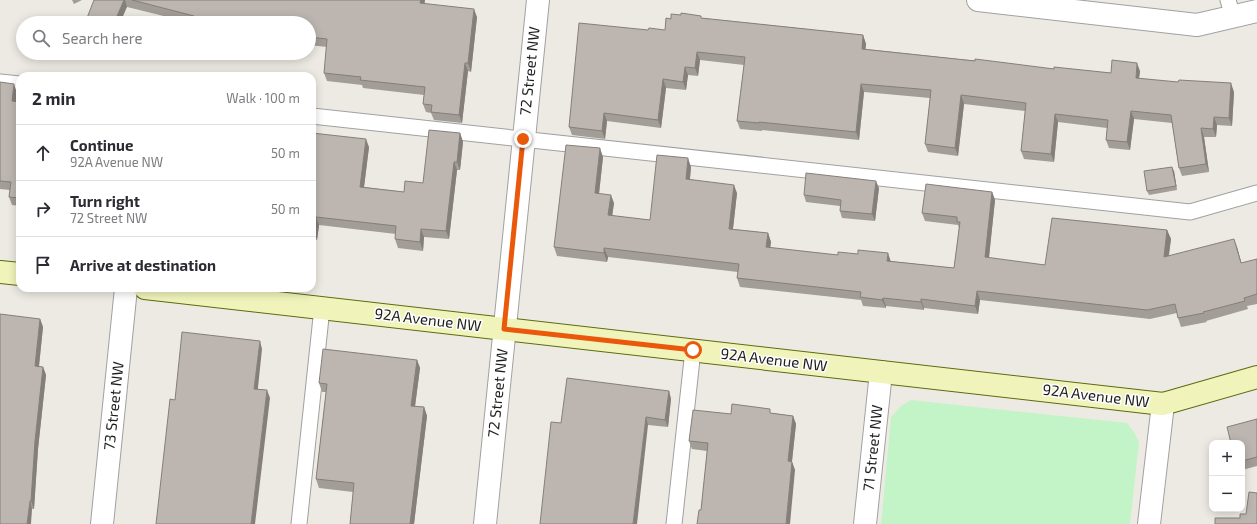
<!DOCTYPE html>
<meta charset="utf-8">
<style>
body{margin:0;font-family:"Exo 2",sans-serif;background:#f2f2f3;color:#2b2b33}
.controls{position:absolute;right:12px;bottom:12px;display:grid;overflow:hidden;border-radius:8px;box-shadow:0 2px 10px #0003}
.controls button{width:36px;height:36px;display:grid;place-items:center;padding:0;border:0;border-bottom:1px solid #e1e1e2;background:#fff;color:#2b2b33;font:20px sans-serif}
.stop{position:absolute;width:12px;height:12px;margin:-9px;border:3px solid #ea580c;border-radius:50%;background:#fff}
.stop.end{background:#ea580c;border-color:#fff;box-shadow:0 1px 4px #0008}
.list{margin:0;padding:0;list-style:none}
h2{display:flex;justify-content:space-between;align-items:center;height:52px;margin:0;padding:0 16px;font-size:17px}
h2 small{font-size:13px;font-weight:400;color:#7c7c81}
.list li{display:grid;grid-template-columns:26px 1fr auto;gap:12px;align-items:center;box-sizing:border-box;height:56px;padding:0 16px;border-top:1px solid #e1e1e2}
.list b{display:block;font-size:15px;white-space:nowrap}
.list p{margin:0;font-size:13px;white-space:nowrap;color:#7c7c81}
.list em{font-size:13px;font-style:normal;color:#7c7c81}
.icon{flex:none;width:22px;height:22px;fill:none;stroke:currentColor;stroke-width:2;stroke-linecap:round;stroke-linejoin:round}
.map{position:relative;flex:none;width:1257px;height:524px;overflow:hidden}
.search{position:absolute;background:#fff;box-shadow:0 2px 10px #0003;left:16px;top:16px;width:300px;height:44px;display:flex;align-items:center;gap:10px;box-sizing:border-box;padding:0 14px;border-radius:22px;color:#7c7c81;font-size:15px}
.panel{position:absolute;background:#fff;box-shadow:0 2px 10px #0003;left:16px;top:72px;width:300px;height:220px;border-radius:12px}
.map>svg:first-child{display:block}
.park{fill:#c3f4c8}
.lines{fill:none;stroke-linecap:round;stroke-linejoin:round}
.lane-casing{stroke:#a1a1a1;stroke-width:17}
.street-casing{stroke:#a1a1a1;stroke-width:24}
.secondary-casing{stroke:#5e6a0e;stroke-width:24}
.lane{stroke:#fff;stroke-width:15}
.street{stroke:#fff;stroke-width:22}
.secondary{stroke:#f0f4bb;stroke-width:22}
.wall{fill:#a39d97}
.shaded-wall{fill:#847f7b}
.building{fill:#bdb6b0;stroke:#847f7b}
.route{stroke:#ea580c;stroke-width:5}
.labels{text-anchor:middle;stroke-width:3;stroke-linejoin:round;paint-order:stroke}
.street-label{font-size:15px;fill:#1d1d1d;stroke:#fff}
</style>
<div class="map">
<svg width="1257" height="524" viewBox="0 0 1257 524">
<rect width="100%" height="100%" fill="#edeae3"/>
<!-- park -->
<polygon class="park" points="911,400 1127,423 1134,432 1139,442 1130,524 881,524 891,417 901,406"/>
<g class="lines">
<!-- lane casing -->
<g class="lane-casing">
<g id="lane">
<polyline points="1228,0 1233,17"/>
<polyline points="0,82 20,84"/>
<polyline points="312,116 1190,212 1257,193"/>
<polyline points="299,524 322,308"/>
<polyline points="674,524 693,350"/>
</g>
</g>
<!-- street casing -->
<g class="street-casing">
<g id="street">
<polyline points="978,0 1197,25 1257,11"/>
<polyline points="102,524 126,288"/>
<polyline points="485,524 538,0"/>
<polyline points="865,524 881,372"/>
<polyline points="1149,524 1163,404"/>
</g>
</g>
<!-- secondary casing -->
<g class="secondary-casing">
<g id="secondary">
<polyline points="0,272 20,274"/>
<polyline points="145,288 1163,404 1257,377"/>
</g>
</g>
<!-- lane -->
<use href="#lane" class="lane"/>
<!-- street -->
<use href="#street" class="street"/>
<!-- secondary -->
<use href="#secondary" class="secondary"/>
</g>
<!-- wall -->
<g class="wall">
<polygon points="72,0 82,0 74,4"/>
<polygon points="94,0 425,0 424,4 477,17 471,72 468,71 462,123 434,120 431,113 426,112 423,104 424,95 363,88 362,85 327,81 324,73 327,47 309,45 309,23 192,23 127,7"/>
<polygon points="702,18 863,35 866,44 865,49 1054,69 1111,73 1140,71 1139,78 1234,92 1232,126 1217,125 1216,137 1204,137 1209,172 1182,176 1179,168 1172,123 1134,119 1130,150 1109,148 1106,140 1107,128 1058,122 1054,162 1024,159 1021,151 1025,111 964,104 958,156 928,152 925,144 930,98 864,92 859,140 762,130 762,131 740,129 737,121 744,65 700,60 698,76 688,75 686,90 666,88 661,128 607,121 605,139 572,135 569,127 648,30 665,30 671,19"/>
<polygon points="0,82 17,93 16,101 20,102 20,206 12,205 9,197 10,190 0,189"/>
<polygon points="312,133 369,147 364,187 404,192 423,183 460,133 463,142 460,170 457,170 449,239 424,237 423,251 398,248 395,239 396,234 319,225 317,240 312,239"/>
<polygon points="603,157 599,194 614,203 612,216 650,220 691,167 690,179 737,193 733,229 768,233 771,242 770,248 954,268 959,228 958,225 925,221 922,213 992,192 995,200 989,258 1045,265 1167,230 1171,239 1169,256 1237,247 1241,263 1257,259 1257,304 1247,306 1248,309 1206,321 1207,322 1181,327 1178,318 1177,313 1150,319 980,300 978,314 924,308 924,310 886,306 886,308 863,306 861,300 740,287 737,278 738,272 608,257 607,262 557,256 554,247"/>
<polygon points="1174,171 1177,190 1149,195 1147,191"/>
<polygon points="879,188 875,221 842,218 840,211 840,206 806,202 804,195"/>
<polygon points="40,319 43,327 39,367 43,367 46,375 38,449 34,509 32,509 0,524"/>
<polygon points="417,360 420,368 415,406 424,407 427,416 414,524 350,524 353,492 319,488 316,479 326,392 322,392 319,383"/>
<polygon points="669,391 671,399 668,427 648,425 561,423"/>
<polygon points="772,413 793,416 796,424 792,462 795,470 701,510 707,451 692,449 689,441 731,414"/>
<polygon points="1257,419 1257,466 1242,470 1242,443"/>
</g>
<!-- shaded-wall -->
<g class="shaded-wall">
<polygon points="124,0 125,0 127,7 120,23 114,23"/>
<polygon points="421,0 425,0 423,12 420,3"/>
<polygon points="474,9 477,17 471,72 468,63"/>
<polygon points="863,35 866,44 865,57 862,49"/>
<polygon points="697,52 700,60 698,76 695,68"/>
<polygon points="465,63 468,71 462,123 459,115"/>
<polygon points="1137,63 1140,71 1138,86 1136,78"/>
<polygon points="685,67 688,75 686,90 683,82"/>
<polygon points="663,79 666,88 661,128 658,120"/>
<polygon points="1231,83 1234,92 1232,126 1229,118"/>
<polygon points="14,84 17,93 15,109 12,101"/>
<polygon points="861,84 864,92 859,140 856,132"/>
<polygon points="961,95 964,104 958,156 955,148"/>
<polygon points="1131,111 1134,119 1130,150 1127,142"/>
<polygon points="604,113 607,121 605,139 602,131"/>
<polygon points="1055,114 1058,122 1054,162 1051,154"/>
<polygon points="1214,117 1217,125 1216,137 1213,129"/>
<polygon points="1201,128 1204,137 1209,172 1206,164"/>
<polygon points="460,133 463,142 460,170 457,162"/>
<polygon points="366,139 369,147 363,195 360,187"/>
<polygon points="600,148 603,157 598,202 595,193"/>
<polygon points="688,158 691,167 689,187 686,179"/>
<polygon points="454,162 457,170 449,239 446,231"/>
<polygon points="1172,167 1174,171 1177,190 1176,186"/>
<polygon points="876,181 879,188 875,221 872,214"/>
<polygon points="734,185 737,193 732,237 729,229"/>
<polygon points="992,192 995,200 988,266 985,257"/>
<polygon points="611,195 614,203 611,224 608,215"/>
<polygon points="316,217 319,225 317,240 314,232"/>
<polygon points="421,229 424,237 423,251 420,242"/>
<polygon points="1167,230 1171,239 1167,266 1164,257"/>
<polygon points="768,233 771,242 769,256 766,247"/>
<polygon points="1234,239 1237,247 1244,272 1241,263"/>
<polygon points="604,248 608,257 607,262 604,253"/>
<polygon points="888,253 891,262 887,261"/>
<polygon points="977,291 980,300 978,314 975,306"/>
<polygon points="883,298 886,306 886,308 882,300"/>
<polygon points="921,299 924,308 924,310 921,302"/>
<polygon points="40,319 43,327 38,374 35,366"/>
<polygon points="260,341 262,349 257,397 254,389"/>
<polygon points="417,360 420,368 414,414 411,406"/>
<polygon points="43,367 46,375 38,449 34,509 31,501 35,441"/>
<polygon points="267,390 270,398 255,524 251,524"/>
<polygon points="669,391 671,399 668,427 665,420"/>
<polygon points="424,407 427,416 414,524 410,524"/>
<polygon points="793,416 796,424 791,469 788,461"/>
<polygon points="646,417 648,425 637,524 633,524"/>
<polygon points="792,462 795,470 790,524 786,524"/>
<polygon points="30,501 32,509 31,524 27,524"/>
</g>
<!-- building -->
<g class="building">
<polygon points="94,0 124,0 114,23 85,23"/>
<polygon points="132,0 421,0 420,3 474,9 468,63 465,63 459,115 431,112 432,105 423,104 425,87 360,80 361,77 324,73 327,39 309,37 309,23 194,23 194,16"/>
<polygon points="681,13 701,16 701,18 863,35 862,49 975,61 975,59 1007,63 1054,69 1054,67 1111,73 1112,60 1137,63 1136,78 1178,82 1179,80 1231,83 1229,118 1214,117 1213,129 1201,128 1206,164 1179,168 1171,115 1131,111 1127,142 1106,140 1108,120 1055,114 1051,154 1021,151 1026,103 961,95 955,148 925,144 931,90 861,84 856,132 759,122 759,123 737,121 745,57 697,52 695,68 685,67 683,82 663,79 658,120 604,113 602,131 569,127 579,23 648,30 649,28 665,30 666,18 671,19 671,14 681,15"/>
<polygon points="0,82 14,84 12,101 20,102 20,198 9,197 11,182 0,181"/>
<polygon points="429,130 460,133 457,162 454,162 446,231 421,229 420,242 395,239 396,226 316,217 314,232 312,232 312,133 366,139 360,187 404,192 405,181 423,183"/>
<polygon points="566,145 600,148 595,193 611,195 608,215 650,220 657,155 688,158 686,179 734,185 729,229 768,233 766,247 838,255 838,252 858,254 858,250 888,253 887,261 954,268 960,222 957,222 957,217 922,213 926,184 992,192 985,257 1045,265 1052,218 1167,230 1164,257 1234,239 1241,263 1257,259 1257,294 1244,298 1245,301 1203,312 1204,313 1178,318 1175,304 1147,310 977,291 975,306 921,299 921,302 883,298 882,300 860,297 861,292 737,278 739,264 604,248 604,253 554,247"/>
<polygon points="1172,167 1176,186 1147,191 1144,171"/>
<polygon points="806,173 876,181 872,214 840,211 841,200 804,195"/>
<polygon points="0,314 40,319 35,366 43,367 35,441 31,501 30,501 27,524 0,524"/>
<polygon points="182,332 260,341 254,389 267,390 251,524 156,524 170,399 175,400"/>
<polygon points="323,349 417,360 411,406 424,407 410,524 350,524 354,483 316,479 327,384 319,383"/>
<polygon points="567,378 669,391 665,420 646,417 633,524 540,524 551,422 561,423"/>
<polygon points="732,404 770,409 770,413 793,416 788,461 792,462 786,524 697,524 699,510 701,510 708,443 689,441 693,410 731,414"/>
<polygon points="1257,419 1257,457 1242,461 1242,443 1231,443 1227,427"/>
<polygon points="1249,492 1257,493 1257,524 1215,524 1215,518 1240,518 1240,514 1246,514"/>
</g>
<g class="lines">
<!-- route -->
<polyline class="route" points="523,139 504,329 693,350"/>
</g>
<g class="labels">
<!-- street labels -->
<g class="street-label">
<text transform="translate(530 71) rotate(-84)" y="5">72 Street NW</text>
<text transform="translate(428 320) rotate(7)" y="5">92A Avenue NW</text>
<text transform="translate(774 360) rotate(7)" y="5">92A Avenue NW</text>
<text transform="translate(498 393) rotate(-84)" y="5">72 Street NW</text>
<text transform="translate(1096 396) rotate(7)" y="5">92A Avenue NW</text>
<text transform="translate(114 406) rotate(-84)" y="5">73 Street NW</text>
<text transform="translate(873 448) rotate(-84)" y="5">71 Street NW</text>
</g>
</g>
</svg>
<div class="controls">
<button>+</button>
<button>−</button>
</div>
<div class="stop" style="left:693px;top:350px"></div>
<div class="stop end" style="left:523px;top:139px"></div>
<div class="search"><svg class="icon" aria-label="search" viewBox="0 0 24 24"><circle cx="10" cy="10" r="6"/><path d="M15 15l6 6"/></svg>Search here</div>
<section class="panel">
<h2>2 min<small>Walk · 100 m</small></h2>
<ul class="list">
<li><svg class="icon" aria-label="ahead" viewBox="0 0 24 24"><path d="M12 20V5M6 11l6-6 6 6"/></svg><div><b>Continue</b><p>92A Avenue NW</p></div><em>50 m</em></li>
<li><svg class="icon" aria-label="right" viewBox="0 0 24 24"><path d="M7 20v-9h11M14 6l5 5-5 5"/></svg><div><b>Turn right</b><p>72 Street NW</p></div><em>50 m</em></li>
<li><svg class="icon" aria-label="arrive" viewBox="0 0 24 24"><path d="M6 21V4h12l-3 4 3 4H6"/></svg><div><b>Arrive at destination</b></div></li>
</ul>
</section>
</div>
